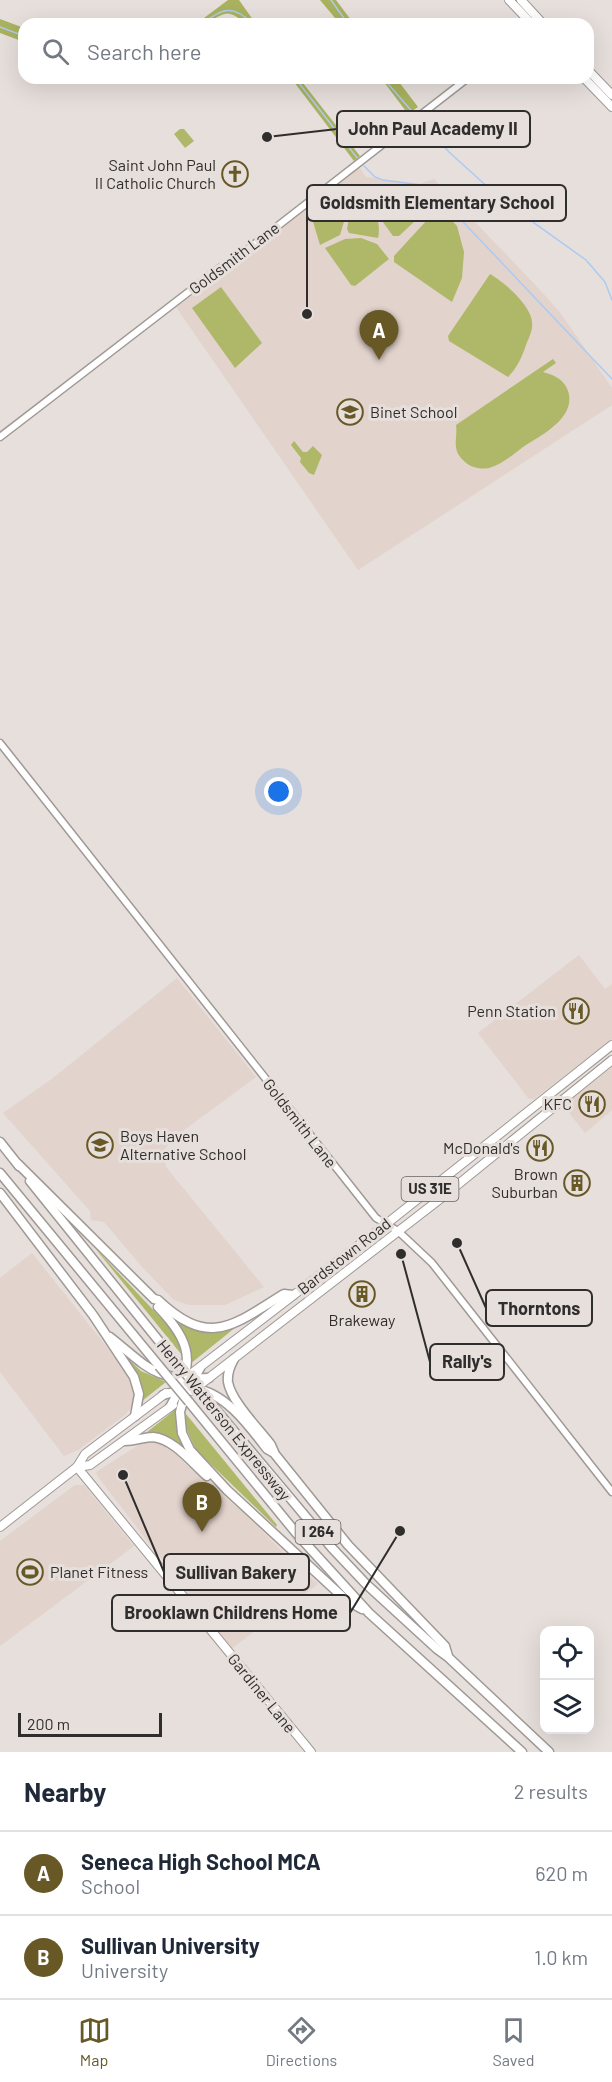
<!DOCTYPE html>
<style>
body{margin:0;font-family:Barlow,sans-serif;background:#f6f6f7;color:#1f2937}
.controls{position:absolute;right:18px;bottom:18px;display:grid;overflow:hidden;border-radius:12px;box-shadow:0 6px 24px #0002}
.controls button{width:54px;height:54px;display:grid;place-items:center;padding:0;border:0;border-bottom:2px solid #e0e1e3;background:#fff;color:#1f2937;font:30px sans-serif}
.scale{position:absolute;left:18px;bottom:15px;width:144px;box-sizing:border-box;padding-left:6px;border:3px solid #302e2c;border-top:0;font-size:16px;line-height:21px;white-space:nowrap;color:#302e2c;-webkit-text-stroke:4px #e6dfdc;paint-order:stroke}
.you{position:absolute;left:279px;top:792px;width:21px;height:21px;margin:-15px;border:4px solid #fff;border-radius:50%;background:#1a73e8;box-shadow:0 0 0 9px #1a73e833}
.badge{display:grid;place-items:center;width:39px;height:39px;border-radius:50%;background:#685826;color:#fff;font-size:20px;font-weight:700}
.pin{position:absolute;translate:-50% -50px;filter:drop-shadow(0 2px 3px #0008)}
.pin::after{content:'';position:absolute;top:32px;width:21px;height:18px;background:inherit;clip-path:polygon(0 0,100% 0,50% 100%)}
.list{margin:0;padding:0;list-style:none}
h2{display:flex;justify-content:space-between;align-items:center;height:78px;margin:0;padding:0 24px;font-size:26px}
h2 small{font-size:20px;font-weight:400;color:#747a83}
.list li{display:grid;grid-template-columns:39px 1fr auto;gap:18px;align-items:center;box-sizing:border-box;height:84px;padding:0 24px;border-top:2px solid #e0e1e3}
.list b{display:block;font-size:22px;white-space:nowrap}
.list p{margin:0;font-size:20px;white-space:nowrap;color:#747a83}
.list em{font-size:20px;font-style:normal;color:#747a83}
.icon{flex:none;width:33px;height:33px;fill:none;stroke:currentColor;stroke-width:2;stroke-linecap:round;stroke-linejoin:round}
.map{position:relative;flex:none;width:612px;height:1752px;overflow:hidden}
.search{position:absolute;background:#fff;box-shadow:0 6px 24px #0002;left:18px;right:18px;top:18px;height:66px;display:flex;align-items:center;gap:15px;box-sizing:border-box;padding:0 21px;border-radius:18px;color:#747a83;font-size:22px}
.sheet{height:246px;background:#fff}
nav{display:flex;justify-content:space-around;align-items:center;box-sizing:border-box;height:84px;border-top:2px solid #e0e1e3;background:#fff;font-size:16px;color:#747a83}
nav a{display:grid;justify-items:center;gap:3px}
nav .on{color:#685826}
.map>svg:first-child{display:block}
.built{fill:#e2d3cc}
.green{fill:#afb868}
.forest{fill:#aab25e}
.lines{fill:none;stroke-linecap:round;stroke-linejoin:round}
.stream{stroke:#abcbf2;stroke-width:1.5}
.minor-casing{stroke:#9f9995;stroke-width:9}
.major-casing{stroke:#9f9995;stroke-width:10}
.highway-casing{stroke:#9f9995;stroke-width:11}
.minor{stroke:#fff;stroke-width:6}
.major{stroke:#fff;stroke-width:8}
.highway{stroke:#fff;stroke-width:8}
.highway-bridge-casing{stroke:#9f9995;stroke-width:11;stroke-linecap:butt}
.highway-bridge{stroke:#fff;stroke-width:8}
.labels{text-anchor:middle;stroke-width:6;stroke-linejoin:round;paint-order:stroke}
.shield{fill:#e6dfdc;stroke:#676361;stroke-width:1.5}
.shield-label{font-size:15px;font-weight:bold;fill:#302e2c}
.poi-label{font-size:16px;fill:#302e2c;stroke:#e6dfdc;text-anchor:end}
.street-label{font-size:16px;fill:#302e2c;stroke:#e6dfdc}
.leader{fill:none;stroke:#302e2c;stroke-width:2}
.callout-dot{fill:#302e2c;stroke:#e6dfdc;stroke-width:2}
.callout{fill:#e6dfdc;stroke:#302e2c;stroke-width:2}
.callout-label{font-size:18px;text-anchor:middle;font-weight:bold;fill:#302e2c}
</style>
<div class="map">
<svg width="612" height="1752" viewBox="0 0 612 1752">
<rect width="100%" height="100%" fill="#e6dfdc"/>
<!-- built -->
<g class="built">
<polygon points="359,167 366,177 419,184 434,179 541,291 562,315 612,388 612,405 358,570 176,307 224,273"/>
<polygon points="579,955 605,989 612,984 612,1039 534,1099 529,1099 478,1033"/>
<polygon points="177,978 256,1077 172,1139 163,1152 166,1167 264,1287 225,1305 189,1305 174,1300 143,1268 104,1222 91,1220 90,1211 3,1113 53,1078"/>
<polygon points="612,1067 612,1110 585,1133 563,1105"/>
<polygon points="32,1253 125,1370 134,1389 134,1398 132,1407 125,1415 78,1450 64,1456 0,1372 0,1278"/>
<polygon points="151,1440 165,1443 193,1471 243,1512 283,1552 318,1584 231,1649 98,1477 96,1472 140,1444"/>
<polygon points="75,1485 84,1485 134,1546 0,1646 0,1541"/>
</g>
<!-- green -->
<g class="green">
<polygon points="180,129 184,129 194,141 185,148 174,134"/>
<polygon points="400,188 418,194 432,205 399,236 393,236 367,200 382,191"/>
<path d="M355,200C373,205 382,220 378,238L349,233L347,229L352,201Z"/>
<polygon points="344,205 346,215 340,235 320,245 311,215 313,210"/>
<polygon points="439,207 457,226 464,252 462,278 452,302 394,262 394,256"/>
<polygon points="361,238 377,244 389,259 355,286 351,285 325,248 345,239"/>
<path d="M490,274C504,282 531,305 532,322C533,330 529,338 526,345C522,357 517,368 508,377L449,341L448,336Z"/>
<polygon points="221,287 262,343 235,368 192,308"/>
<path d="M553,359L556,363L543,372C554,375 564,379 568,391C577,418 540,436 523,447C514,454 502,464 489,468C480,470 469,467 463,460C451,449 458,438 456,425Z"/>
<polygon points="294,441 303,452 307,452 313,446 322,455 314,475 309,473 300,462 301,458 291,445"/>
<polygon points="94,1247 173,1331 179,1341 181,1354"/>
<path d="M169,1313L190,1326L241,1323L190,1364C191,1343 183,1329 169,1313Z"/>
<path d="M119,1350L141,1371L166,1382L142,1401C143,1380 130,1366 119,1350Z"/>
<polygon points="176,1409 178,1432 187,1453 173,1443 142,1436"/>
<polygon points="186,1414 277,1525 276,1527 196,1450 186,1428"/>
</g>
<!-- forest -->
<g class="forest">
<path d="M228,0H239L256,24C234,24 235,1 208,24H196Z"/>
<polygon points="320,0 336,0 354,24 340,24"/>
<polygon points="0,19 24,28 24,42 0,33"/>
<polygon points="291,78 299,78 360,156 354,161"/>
<polygon points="381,78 396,78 418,107 408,114"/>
</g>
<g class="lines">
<!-- stream -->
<g class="stream">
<polyline points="331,0 348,24"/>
<path d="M202,24C222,8 233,4 253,24"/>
<polyline points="0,27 24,36"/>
<polyline points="295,78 358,159"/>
<polyline points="383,78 416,116"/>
<polyline points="419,119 449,152 502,200 586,260 605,282 612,300"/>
<polyline points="364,166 375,177 383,180 429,186 612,379"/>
</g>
<!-- minor casing -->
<g class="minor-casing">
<g id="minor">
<polyline points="0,437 221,267 230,263 468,78"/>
<polyline points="0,743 376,1218 398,1231 432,1263 612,1492"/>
</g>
</g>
<!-- major casing -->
<g class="major-casing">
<g id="major">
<polyline points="509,0 532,24"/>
<polyline points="521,0 543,24"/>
<polyline points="588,70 612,95"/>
<polyline points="584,78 612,107"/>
<polyline points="183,1380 385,1225 612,1045"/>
<polyline points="192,1391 440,1199 612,1060"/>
<polyline points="77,1467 90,1465 173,1405"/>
<polyline points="77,1467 311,1752"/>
<polyline points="0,1527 77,1467 85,1454 166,1393"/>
</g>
</g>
<!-- highway casing -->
<g class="highway-casing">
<g id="highway">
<polyline points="0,1142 19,1166"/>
<path d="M18,1164L154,1299L158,1300C210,1349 233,1325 284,1294L293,1295"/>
<polyline points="0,1173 159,1366"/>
<polyline points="30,1181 175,1361"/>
<polyline points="0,1193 93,1315 134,1377 139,1394 135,1416"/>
<path d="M158,1307C192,1343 196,1363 170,1407"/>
<path d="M110,1337C150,1369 154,1381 209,1378"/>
<path d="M234,1359C230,1366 227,1373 228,1382C231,1401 259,1429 271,1445L274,1452"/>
<polyline points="200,1368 184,1397 180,1412 182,1433 190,1450 227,1490 346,1600 362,1609"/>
<polyline points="202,1393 332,1548 366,1584 437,1649 448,1657 549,1752"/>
<path d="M163,1395C174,1392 184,1388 195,1389C225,1392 250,1427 267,1449L274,1453L348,1545L445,1646L448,1656"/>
<polyline points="189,1402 297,1534 369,1613 522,1752"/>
<path d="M125,1441C135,1441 144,1437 153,1437C174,1439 192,1463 207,1476"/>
</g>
</g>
<!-- minor -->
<use href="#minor" class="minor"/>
<!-- major -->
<use href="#major" class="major"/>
<!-- highway -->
<use href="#highway" class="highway"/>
<!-- highway-bridge casing -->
<g class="highway-bridge-casing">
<g id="highway-bridge">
<polyline points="175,1361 202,1393"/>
<polyline points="159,1366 189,1402"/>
</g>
</g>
<!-- highway-bridge -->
<use href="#highway-bridge" class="highway-bridge"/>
</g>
<!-- icons -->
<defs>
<g id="church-ring" transform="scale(1.35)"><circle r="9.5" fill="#e6dfdc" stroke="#685826" stroke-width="1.5"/><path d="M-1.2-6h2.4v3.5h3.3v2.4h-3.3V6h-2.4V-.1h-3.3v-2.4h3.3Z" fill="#685826"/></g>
<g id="school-ring" transform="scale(1.35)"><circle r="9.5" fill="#e6dfdc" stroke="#685826" stroke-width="1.5"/><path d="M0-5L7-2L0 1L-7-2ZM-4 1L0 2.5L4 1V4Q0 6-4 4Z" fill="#685826"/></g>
<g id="restaurant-ring" transform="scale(1.35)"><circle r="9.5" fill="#e6dfdc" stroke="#685826" stroke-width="1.5"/><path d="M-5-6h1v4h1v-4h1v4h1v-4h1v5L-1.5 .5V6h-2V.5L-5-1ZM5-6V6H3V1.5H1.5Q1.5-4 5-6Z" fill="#685826"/></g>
<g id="building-ring" transform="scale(1.35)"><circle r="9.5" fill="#e6dfdc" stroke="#685826" stroke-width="1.5"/><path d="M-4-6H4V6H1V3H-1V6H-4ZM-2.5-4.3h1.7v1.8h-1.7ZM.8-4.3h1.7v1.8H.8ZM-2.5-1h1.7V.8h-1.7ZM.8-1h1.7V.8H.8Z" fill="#685826"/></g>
<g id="stadium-ring" transform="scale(1.35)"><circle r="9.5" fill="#e6dfdc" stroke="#685826" stroke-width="1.5"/><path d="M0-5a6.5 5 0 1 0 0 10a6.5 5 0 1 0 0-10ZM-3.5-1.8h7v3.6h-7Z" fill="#685826"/></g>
</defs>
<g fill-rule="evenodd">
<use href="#church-ring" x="235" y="174"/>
<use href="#school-ring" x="350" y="412"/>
<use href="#restaurant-ring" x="576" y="1011"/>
<use href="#restaurant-ring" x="592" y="1104"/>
<use href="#school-ring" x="100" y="1145"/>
<use href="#restaurant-ring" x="540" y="1148"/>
<use href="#building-ring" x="577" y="1183"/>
<use href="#building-ring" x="362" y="1294"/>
<use href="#stadium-ring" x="30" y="1572"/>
</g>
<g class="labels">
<!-- shield labels -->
<g class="shield">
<rect x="401.5" y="1177" width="57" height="24" rx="4.5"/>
<rect x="295.5" y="1520" width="45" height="24" rx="4.5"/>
</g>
<g class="shield-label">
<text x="430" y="1194">US 31E</text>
<text x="318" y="1537">I 264</text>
</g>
<!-- poi labels -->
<g class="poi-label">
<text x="216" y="171">Saint John Paul<tspan x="216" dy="18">II Catholic Church</tspan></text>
<text x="370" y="418" text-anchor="start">Binet School</text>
<text x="556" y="1017">Penn Station</text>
<text x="572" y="1110">KFC</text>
<text x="120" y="1142" text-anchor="start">Boys Haven<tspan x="120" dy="18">Alternative School</tspan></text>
<text x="520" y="1154">McDonald's</text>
<text x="558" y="1180">Brown<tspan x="558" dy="18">Suburban</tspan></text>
<text x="362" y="1326" text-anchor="middle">Brakeway</text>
<text x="50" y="1578" text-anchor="start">Planet Fitness</text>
</g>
<!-- street labels -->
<g class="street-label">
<text transform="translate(234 258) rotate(-37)" y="6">Goldsmith Lane</text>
<text transform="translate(300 1123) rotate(52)" y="6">Goldsmith Lane</text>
<text transform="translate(344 1256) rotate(-38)" y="6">Bardstown Road</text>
<text transform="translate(224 1420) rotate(51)" y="6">Henry Watterson Expressway</text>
<text transform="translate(262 1693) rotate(51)" y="6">Gardiner Lane</text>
</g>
</g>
<!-- callouts -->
<path class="leader" d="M267 137L337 129M307 314L307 203M457 1243L486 1308M401 1254L430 1362M123 1475L164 1572M400 1531L350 1613"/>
<g class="callout-dot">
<circle cx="267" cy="137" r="6"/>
<circle cx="307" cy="314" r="6"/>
<circle cx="457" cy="1243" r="6"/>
<circle cx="401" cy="1254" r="6"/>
<circle cx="123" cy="1475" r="6"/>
<circle cx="400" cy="1531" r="6"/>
</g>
<g class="callout">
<rect x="337" y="111" width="193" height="36" rx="6"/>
<rect x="307" y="185" width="259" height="36" rx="6"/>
<rect x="486" y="1290" width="106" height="36" rx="6"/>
<rect x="430" y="1344" width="74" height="36" rx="6"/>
<rect x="164" y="1554" width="145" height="36" rx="6"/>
<rect x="112" y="1595" width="238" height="36" rx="6"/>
</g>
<g class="callout-label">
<text x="433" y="135">John Paul Academy II</text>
<text x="437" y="209">Goldsmith Elementary School</text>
<text x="539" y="1315">Thorntons</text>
<text x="467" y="1368">Rally's</text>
<text x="236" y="1579">Sullivan Bakery</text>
<text x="231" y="1619">Brooklawn Childrens Home</text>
</g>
</svg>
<div class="controls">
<button><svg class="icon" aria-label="locate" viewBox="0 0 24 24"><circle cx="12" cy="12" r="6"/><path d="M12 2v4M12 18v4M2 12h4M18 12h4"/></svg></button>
<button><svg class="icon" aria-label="layers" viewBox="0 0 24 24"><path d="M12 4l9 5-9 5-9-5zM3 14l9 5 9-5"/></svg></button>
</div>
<div class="scale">200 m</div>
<div class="you"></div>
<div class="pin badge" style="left:379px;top:360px">A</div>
<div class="pin badge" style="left:202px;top:1532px">B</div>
<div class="search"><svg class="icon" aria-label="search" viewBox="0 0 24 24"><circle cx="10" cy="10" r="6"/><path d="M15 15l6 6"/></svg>Search here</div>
</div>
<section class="sheet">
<h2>Nearby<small>2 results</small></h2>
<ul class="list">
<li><span class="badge">A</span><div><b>Seneca High School MCA</b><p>School</p></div><em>620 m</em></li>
<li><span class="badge">B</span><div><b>Sullivan University</b><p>University</p></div><em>1.0 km</em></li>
</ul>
</section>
<nav>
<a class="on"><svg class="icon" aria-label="map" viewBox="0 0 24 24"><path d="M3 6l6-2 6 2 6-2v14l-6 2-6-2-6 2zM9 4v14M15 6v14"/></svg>Map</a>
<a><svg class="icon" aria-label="directions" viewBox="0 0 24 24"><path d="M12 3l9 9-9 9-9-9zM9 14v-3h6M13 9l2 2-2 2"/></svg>Directions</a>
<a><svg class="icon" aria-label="saved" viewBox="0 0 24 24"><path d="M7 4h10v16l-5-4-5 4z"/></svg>Saved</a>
</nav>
